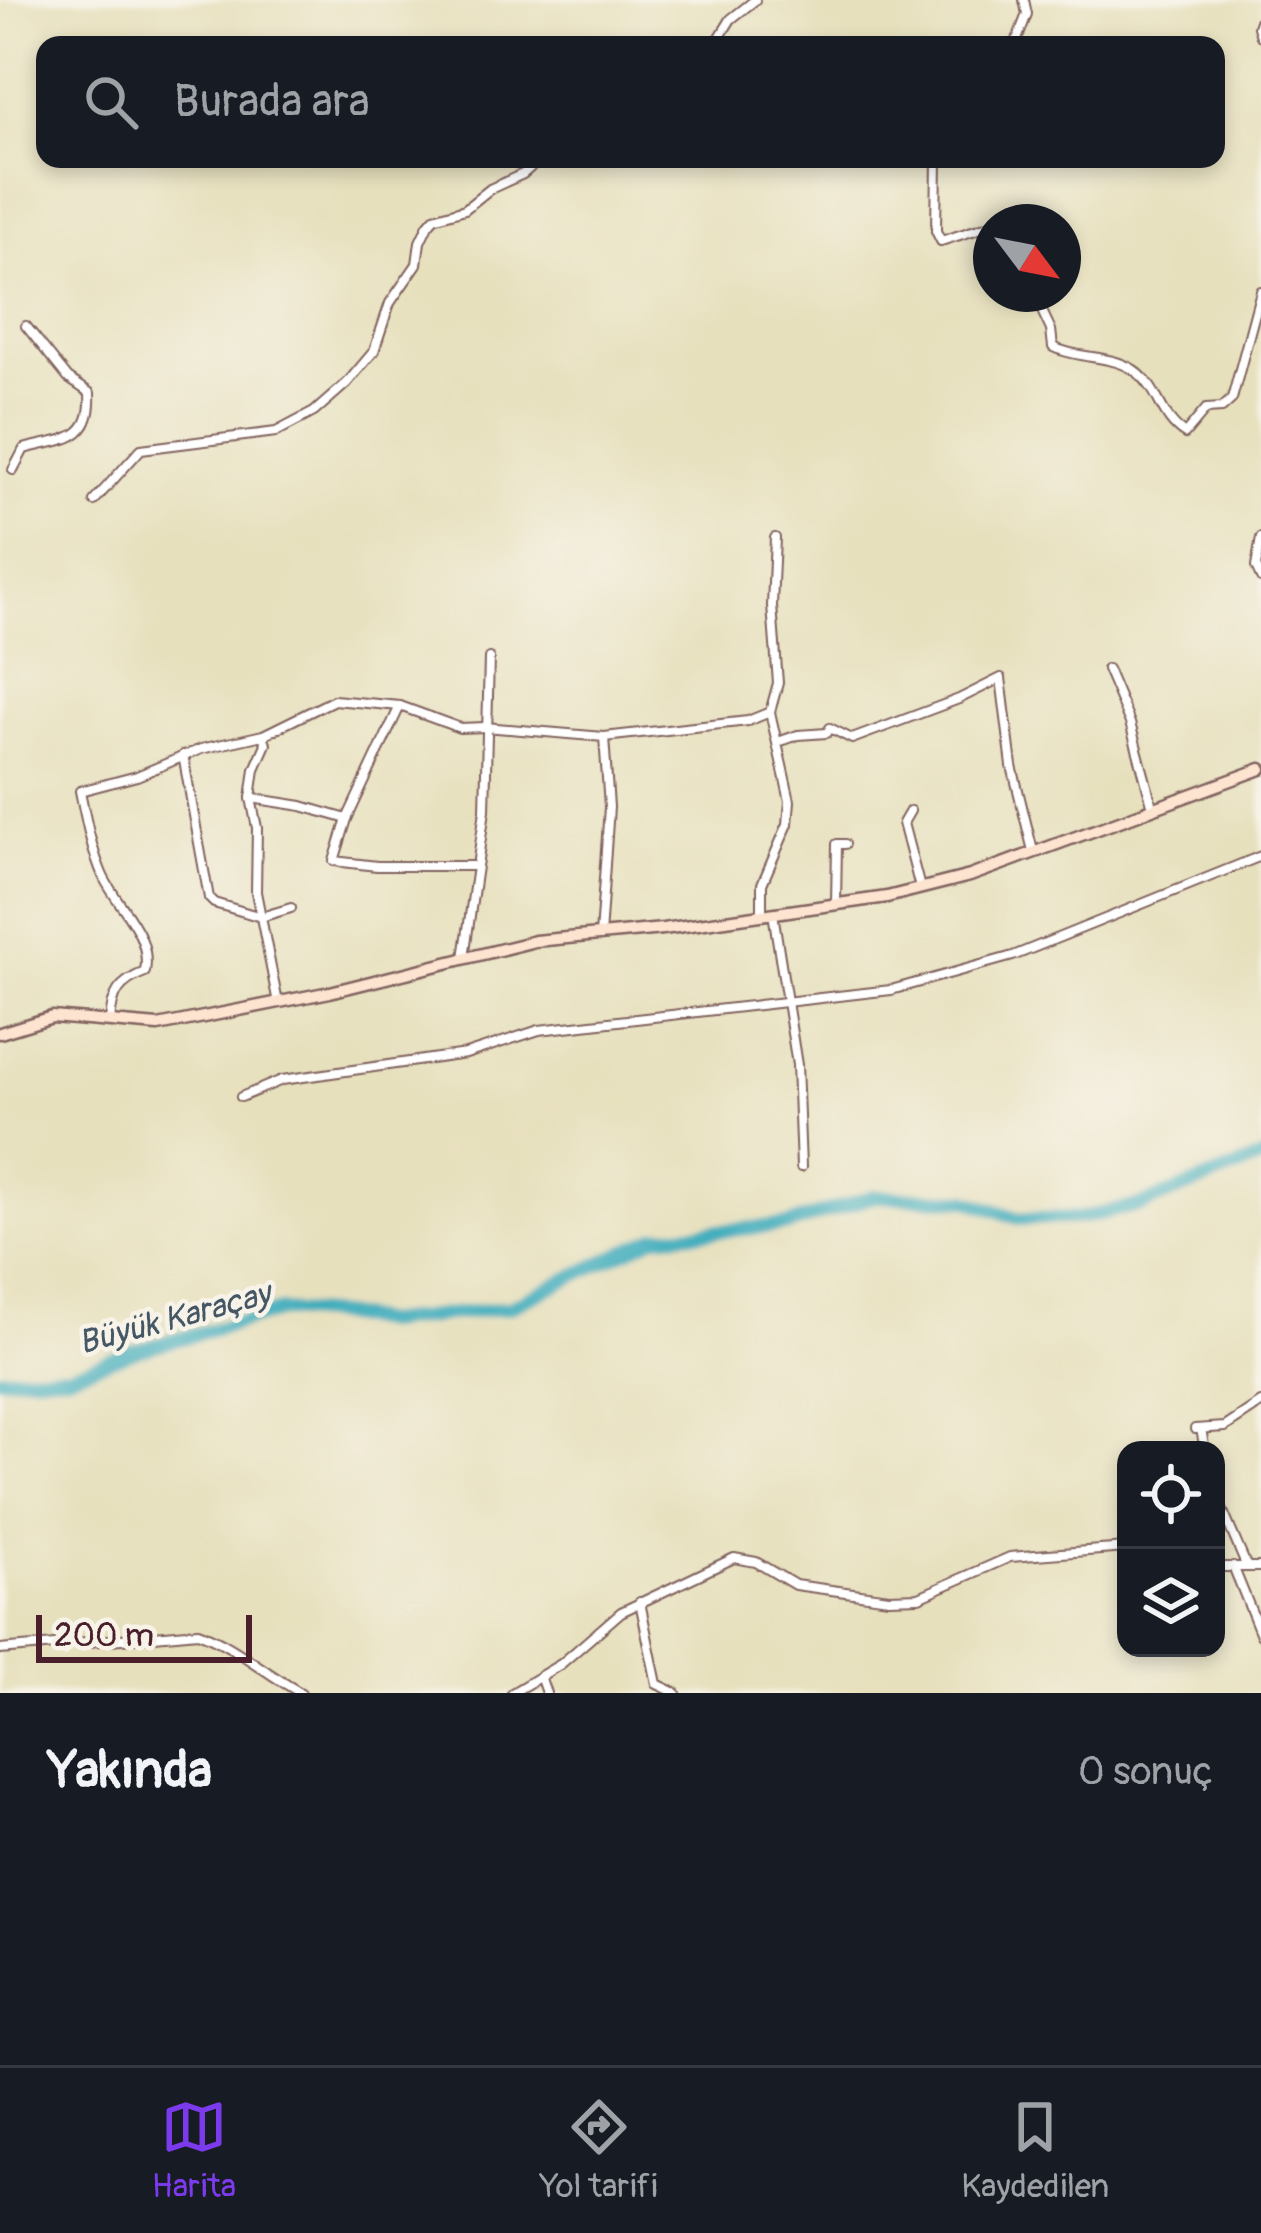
<!DOCTYPE html>
<html lang="tr">
<meta charset="utf-8">
<style>
body{margin:0;font-family:Pangolin,sans-serif;background:#242831;color:#f1f3f6}
.controls{position:absolute;right:36px;bottom:36px;display:grid;overflow:hidden;border-radius:24px;box-shadow:0 6px 18px #0003}
.controls button{width:108px;height:108px;display:grid;place-items:center;padding:0;border:0;border-bottom:3px solid #363941;background:#171b24;color:#f1f3f6;font:60px sans-serif}
.compass{position:absolute;left:973px;top:204px;width:108px;height:108px;border-radius:50%;background:#171b24;box-shadow:0 6px 18px #0003;rotate:122deg}
.scale{position:absolute;left:36px;bottom:30px;width:216px;box-sizing:border-box;padding-left:12px;border:6px solid #4a1f2b;border-top:0;font-size:33px;line-height:42px;white-space:nowrap;color:#4a1f2b;-webkit-text-stroke:9px #f7f3e8;paint-order:stroke}
.list{margin:0;padding:0;list-style:none}
h2{display:flex;justify-content:space-between;align-items:center;height:156px;margin:0;padding:0 48px;font-size:51px}
h2 small{font-size:39px;font-weight:400;color:#9ea1a6}
.icon{flex:none;width:66px;height:66px;fill:none;stroke:currentColor;stroke-width:2;stroke-linecap:round;stroke-linejoin:round}
.map{position:relative;flex:none;width:1261px;height:1693px;overflow:hidden}
.search{position:absolute;background:#171b24;box-shadow:0 6px 18px #0003;left:36px;right:36px;top:36px;height:132px;display:flex;align-items:center;gap:30px;box-sizing:border-box;padding:0 42px;border-radius:24px;color:#9ea1a6;font-size:45px}
.sheet{height:372px;background:#171b24}
nav{display:flex;justify-content:space-around;align-items:center;box-sizing:border-box;height:168px;border-top:3px solid #363941;background:#171b24;font-size:33px;color:#9ea1a6}
nav a{display:grid;justify-items:center;gap:6px}
nav .on{color:#7c3aed}
.map>svg:first-child{display:block}
.lines{fill:none;stroke-linecap:round;stroke-linejoin:round}
.river{stroke:#3eacbc;stroke-width:14}
.street-casing{stroke:#81635e;stroke-width:12}
.secondary-casing{stroke:#81635e;stroke-width:15}
.street{stroke:#fff;stroke-width:8}
.secondary{stroke:#fde4d1;stroke-width:10}
.labels{text-anchor:middle;stroke-width:9;stroke-linejoin:round;paint-order:stroke}
.water-label{font-size:33px;font-style:italic;fill:#455765;stroke:#f7f3e8}
</style>
<div class="map">
<svg width="1261" height="1693" viewBox="0 0 1261 1693">
<rect width="100%" height="100%" fill="#f7f3e8"/>
<filter id="ink" filterUnits="userSpaceOnUse"><feTurbulence type="fractalNoise" baseFrequency=".00833" numOctaves="2"/><feDisplacementMap in="SourceGraphic" scale="24" xChannelSelector="R" yChannelSelector="G"/><feConvolveMatrix kernelMatrix="1 2 1 2 8 2 1 2 1" color-interpolation-filters="sRGB"/></filter>
<filter id="wash" filterUnits="userSpaceOnUse"><feTurbulence type="fractalNoise" baseFrequency=".004" numOctaves="4" result="noise"/><feDisplacementMap in="SourceGraphic" scale="48" xChannelSelector="R" yChannelSelector="G"/><feGaussianBlur stdDeviation="2.7" result="paint"/><feColorMatrix in="noise" values="0 0 0 0 0 0 0 0 0 0 0 0 0 0 0 0 0 1.4 0 .05"/><feComposite in="paint" operator="in"/></filter>
<g filter="url(#wash)">
<rect width="100%" height="100%" fill="#e7e0bd"/>
<g class="lines">
<!-- river -->
<polyline class="river" points="0,1377 69,1374 134,1351 281,1311 340,1315 384,1323 509,1307 657,1236 788,1225 874,1196 967,1200 1020,1219 1080,1218 1142,1205 1261,1158"/>
</g>
</g>
<g filter="url(#ink)">
<g class="lines">
<!-- street casing -->
<g class="street-casing">
<g id="street">
<polyline points="1261,18 1258,27 1261,36"/>
<polyline points="715,45 731,19 755,0"/>
<polyline points="1015,45 1027,14 1024,0"/>
<polyline points="937,159 936,231 941,241 991,225"/>
<path d="M1034,294L1051,330L1053,347C1079,360 1115,354 1138,373C1160,391 1160,418 1185,434L1206,409L1222,408L1232,399L1261,291"/>
<path d="M13,470L24,449C61,438 93,444 90,393L68,378L26,326"/>
<polyline points="94,501 141,449 276,432 314,412 347,383 374,351 390,303 417,264 420,242 428,225 434,218 465,209 490,189 523,174 540,159"/>
<polyline points="1261,538 1256,567 1261,578"/>
<polyline points="1107,669 1130,723 1153,808"/>
<polyline points="400,706 347,819 334,861 377,866 476,866"/>
<polyline points="263,735 266,744 255,769 251,798 257,828 256,892 278,1003"/>
<polyline points="778,742 798,735 827,733 830,728 852,739 959,699 1001,678 1012,766 1033,851"/>
<polyline points="183,755 209,898 214,903 261,917 291,908"/>
<polyline points="251,798 302,806 347,819"/>
<polyline points="910,811 903,823 920,888"/>
<polyline points="836,904 837,844 845,844"/>
<polyline points="773,913 797,1065 801,1167"/>
<polyline points="762,915 762,884 788,824 790,801 770,712 778,683 772,606 775,538"/>
<polyline points="600,936 609,807 604,737"/>
<polyline points="464,958 485,810 489,658"/>
<path d="M110,1022C112,993 119,982 145,972C152,933 118,908 103,876C91,848 86,820 80,791L137,776L201,749L263,735L334,700L400,706L460,728L485,727L604,737L748,721L770,712"/>
<polyline points="241,1097 282,1080 466,1054 539,1030 891,990 1013,956 1261,856"/>
<polyline points="1195,1429 1225,1427 1261,1403"/>
<polyline points="1201,1429 1205,1450"/>
<polyline points="1216,1495 1246,1565"/>
<polyline points="1233,1566 1261,1635"/>
<polyline points="1216,1567 1261,1567"/>
<polyline points="640,1602 657,1684 676,1693"/>
<path d="M0,1650L198,1632C236,1646 266,1674 301,1693"/>
<polyline points="540,1676 546,1693"/>
<polyline points="512,1693 561,1664 621,1612 734,1558 756,1562 795,1585 889,1598 919,1597 1010,1557 1126,1548"/>
</g>
</g>
<!-- secondary casing -->
<g class="secondary-casing">
<polyline id="secondary" points="0,1033 52,1017 158,1026 330,992 535,941 663,929 887,897 970,876 1261,769"/>
</g>
<!-- street -->
<use href="#street" class="street"/>
<!-- secondary -->
<use href="#secondary" class="secondary"/>
</g>
</g>
<g class="labels">
<!-- water labels -->
<g class="water-label">
<text transform="translate(174 1317) rotate(-15)" y="12">Büyük Karaçay</text>
</g>
</g>
</svg>
<div class="controls">
<button><svg class="icon" aria-label="locate" viewBox="0 0 24 24"><circle cx="12" cy="12" r="6"/><path d="M12 2v4M12 18v4M2 12h4M18 12h4"/></svg></button>
<button><svg class="icon" aria-label="layers" viewBox="0 0 24 24"><path d="M12 4l9 5-9 5-9-5zM3 14l9 5 9-5"/></svg></button>
</div>
<svg class="compass" viewBox="-18 -18 36 36"><path d="M0-13l5 13h-10z" fill="#e53935"/><path d="M0 13l5-13h-10z" fill="#9ea1a6"/></svg>
<div class="scale">200 m</div>
<div class="search"><svg class="icon" aria-label="search" viewBox="0 0 24 24"><circle cx="10" cy="10" r="6"/><path d="M15 15l6 6"/></svg>Burada ara</div>
</div>
<section class="sheet">
<h2>Yakında<small>0 sonuç</small></h2>
<ul class="list">
</ul>
</section>
<nav>
<a class="on"><svg class="icon" aria-label="map" viewBox="0 0 24 24"><path d="M3 6l6-2 6 2 6-2v14l-6 2-6-2-6 2zM9 4v14M15 6v14"/></svg>Harita</a>
<a><svg class="icon" aria-label="directions" viewBox="0 0 24 24"><path d="M12 3l9 9-9 9-9-9zM9 14v-3h6M13 9l2 2-2 2"/></svg>Yol tarifi</a>
<a><svg class="icon" aria-label="saved" viewBox="0 0 24 24"><path d="M7 4h10v16l-5-4-5 4z"/></svg>Kaydedilen</a>
</nav>
